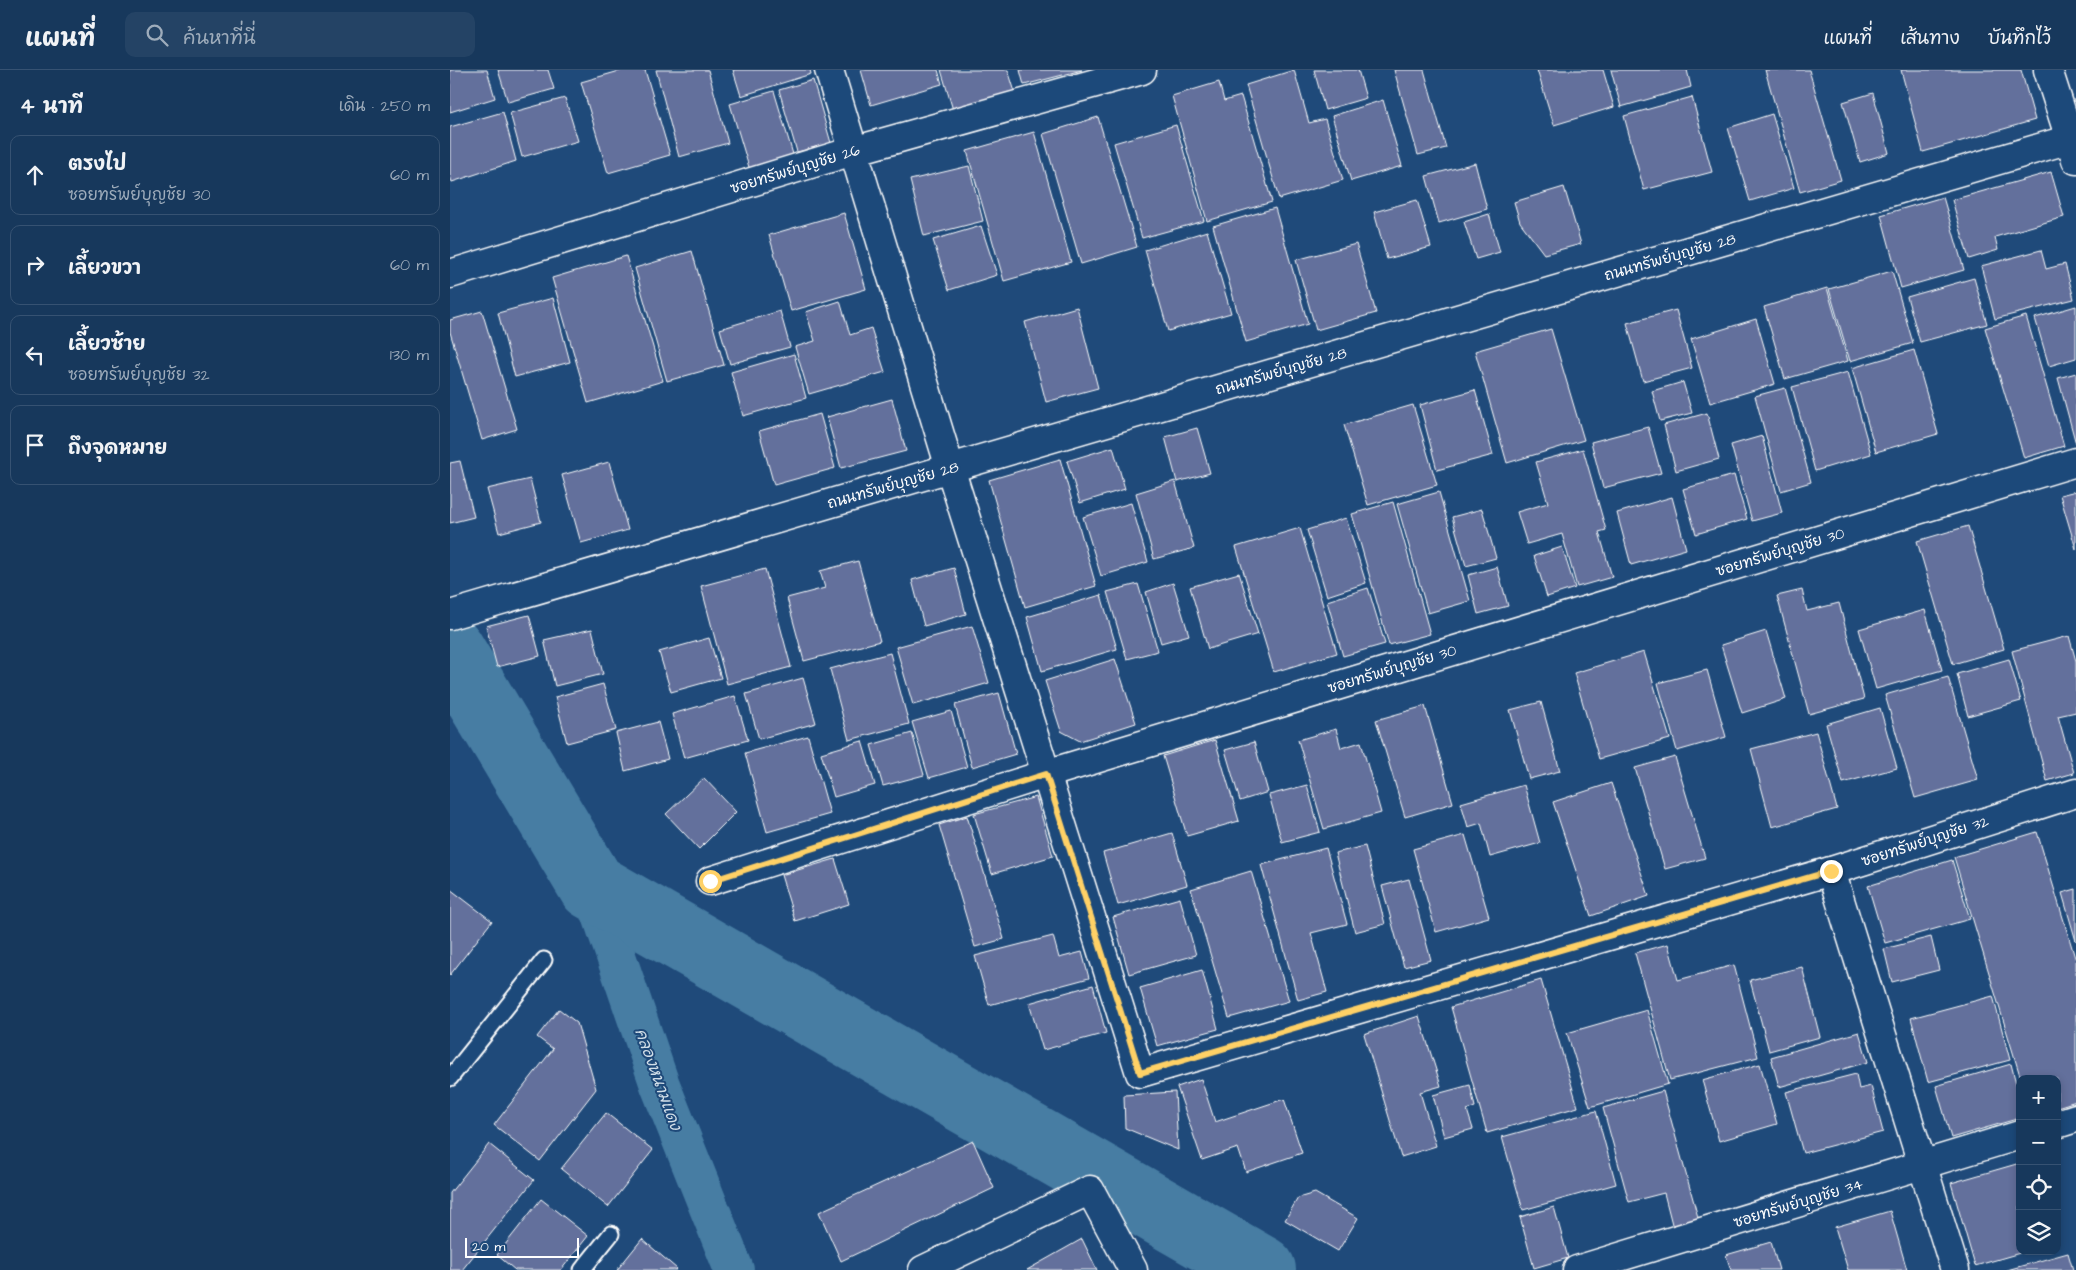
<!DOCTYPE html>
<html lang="th">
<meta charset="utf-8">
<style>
body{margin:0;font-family:"Architects Daughter","Playpen Sans Thai",sans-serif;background:#244365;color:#f1f3f6}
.controls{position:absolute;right:15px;bottom:15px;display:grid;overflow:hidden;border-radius:10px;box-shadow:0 2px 8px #0003}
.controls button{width:45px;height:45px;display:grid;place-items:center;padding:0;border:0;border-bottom:1px solid #365272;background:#17385c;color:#f1f3f6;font:25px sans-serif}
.scale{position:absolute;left:15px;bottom:12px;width:114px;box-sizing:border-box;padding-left:5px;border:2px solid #fff;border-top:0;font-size:14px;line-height:18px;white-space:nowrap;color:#fff;-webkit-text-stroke:4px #1f4a7a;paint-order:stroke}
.stop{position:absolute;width:15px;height:15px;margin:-11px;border:4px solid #ffd166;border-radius:50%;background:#fff}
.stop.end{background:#ffd166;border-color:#fff;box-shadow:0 1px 5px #0008}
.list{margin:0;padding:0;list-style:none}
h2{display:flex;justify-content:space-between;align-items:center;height:65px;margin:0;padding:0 20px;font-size:21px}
h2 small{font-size:16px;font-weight:400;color:#9eacbb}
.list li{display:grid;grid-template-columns:32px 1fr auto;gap:15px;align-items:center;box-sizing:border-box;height:80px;margin:0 10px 10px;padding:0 10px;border:1px solid #365272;border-radius:10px}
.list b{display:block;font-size:19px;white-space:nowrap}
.list p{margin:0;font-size:16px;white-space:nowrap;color:#9eacbb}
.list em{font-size:16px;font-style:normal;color:#9eacbb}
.icon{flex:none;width:28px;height:28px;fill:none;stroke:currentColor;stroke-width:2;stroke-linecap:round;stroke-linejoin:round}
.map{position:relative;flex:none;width:1626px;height:1200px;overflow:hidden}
header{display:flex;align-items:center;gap:30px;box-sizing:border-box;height:70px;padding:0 25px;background:#17385c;border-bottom:1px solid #365272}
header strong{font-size:24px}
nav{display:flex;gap:28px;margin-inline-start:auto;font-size:18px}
.search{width:350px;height:45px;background:#244365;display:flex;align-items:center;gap:12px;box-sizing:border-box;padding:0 18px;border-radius:10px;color:#9eacbb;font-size:19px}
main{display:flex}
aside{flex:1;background:#17385c}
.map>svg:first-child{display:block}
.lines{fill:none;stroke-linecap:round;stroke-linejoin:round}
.canal{stroke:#467da3;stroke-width:40}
.river{stroke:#467da3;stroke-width:68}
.building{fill:#636f9c;stroke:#fff}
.lane-casing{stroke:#fff;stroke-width:19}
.street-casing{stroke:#fff;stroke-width:31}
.secondary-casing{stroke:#fff;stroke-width:31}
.lane{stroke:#1f4a7a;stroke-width:15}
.street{stroke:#1f4a7a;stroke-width:28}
.secondary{stroke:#1f4a7a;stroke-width:28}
.route{stroke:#ffd166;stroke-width:6}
.labels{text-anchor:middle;stroke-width:4;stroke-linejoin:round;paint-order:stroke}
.street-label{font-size:15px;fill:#fff;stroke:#1f4a7a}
.water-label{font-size:16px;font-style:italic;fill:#d1dee8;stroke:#1f4a7a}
</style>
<header>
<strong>แผนที่</strong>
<div class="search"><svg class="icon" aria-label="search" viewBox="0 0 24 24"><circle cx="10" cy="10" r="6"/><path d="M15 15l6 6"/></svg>ค้นหาที่นี่</div>
<nav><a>แผนที่</a><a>เส้นทาง</a><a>บันทึกไว้</a></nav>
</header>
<main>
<aside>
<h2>4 นาที<small>เดิน · 250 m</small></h2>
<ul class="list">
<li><svg class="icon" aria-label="ahead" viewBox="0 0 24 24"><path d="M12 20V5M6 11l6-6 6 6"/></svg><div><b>ตรงไป</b><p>ซอยทรัพย์บุญชัย 30</p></div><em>60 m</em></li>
<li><svg class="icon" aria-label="right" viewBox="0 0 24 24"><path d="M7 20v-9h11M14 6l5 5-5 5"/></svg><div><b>เลี้ยวขวา</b></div><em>60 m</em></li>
<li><svg class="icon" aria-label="left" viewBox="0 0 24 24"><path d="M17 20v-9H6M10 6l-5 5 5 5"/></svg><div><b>เลี้ยวซ้าย</b><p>ซอยทรัพย์บุญชัย 32</p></div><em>130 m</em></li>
<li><svg class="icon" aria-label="arrive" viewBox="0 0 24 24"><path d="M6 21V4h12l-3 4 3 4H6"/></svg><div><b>ถึงจุดหมาย</b></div></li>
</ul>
</aside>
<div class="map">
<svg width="1626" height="1200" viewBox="0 0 1626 1200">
<rect width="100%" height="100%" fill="#1f4a7a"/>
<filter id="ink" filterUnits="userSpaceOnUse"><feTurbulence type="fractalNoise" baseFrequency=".02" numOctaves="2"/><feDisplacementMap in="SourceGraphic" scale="10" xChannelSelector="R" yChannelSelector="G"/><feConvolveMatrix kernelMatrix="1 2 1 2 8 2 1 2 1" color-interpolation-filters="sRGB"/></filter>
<g filter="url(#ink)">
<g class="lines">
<!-- canal -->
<polyline class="canal" points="142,816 210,1015 284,1200"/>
<!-- river -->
<polyline class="river" points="0,579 142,816 812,1200"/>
</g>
<!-- building -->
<g class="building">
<polygon points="0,0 37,0 45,28 0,42"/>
<polygon points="48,0 98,0 104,19 58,32"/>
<polygon points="173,0 195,0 220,85 158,103 131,12"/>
<polygon points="206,0 258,0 278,73 229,87"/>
<polygon points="283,0 360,0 361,4 291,26"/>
<polygon points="411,0 488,0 492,14 421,35"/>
<polygon points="491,0 558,0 565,22 503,40"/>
<polygon points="570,0 632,0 574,15"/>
<polygon points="844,0 859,53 875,49 893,110 829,129 796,15"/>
<polygon points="864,0 908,0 916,28 875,40"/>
<polygon points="944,0 974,0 996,78 968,85"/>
<polygon points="1087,0 1153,0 1164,37 1104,55"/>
<polygon points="1161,0 1237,0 1241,17 1171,37"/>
<polygon points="1315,0 1359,0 1391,110 1350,122"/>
<polygon points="1451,0 1571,0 1585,50 1473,82"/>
<polygon points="363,10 381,73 347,82 329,20"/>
<polygon points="769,12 774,31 791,26 822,132 757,151 722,26"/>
<polygon points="324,21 345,91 301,104 280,34"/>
<polygon points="1423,23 1439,83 1410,92 1393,32"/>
<polygon points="1242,27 1262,102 1194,120 1174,46"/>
<polygon points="115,28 128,71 72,87 60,43"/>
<polygon points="933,30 952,96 901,111 882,46"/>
<polygon points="53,42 66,91 2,112 0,105 0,57"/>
<polygon points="1322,44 1344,118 1300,131 1278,58"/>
<polygon points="648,47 687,177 631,194 593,64"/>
<polygon points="726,55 754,151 692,168 664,73"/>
<polygon points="584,62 621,192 554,211 517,81"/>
<polygon points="1025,93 1037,139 989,153 976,106"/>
<polygon points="519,96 533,151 474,166 460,110"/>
<polygon points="1601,102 1614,147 1545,167 1548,180 1519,189 1502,130"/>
<polygon points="1114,117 1131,174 1094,184 1070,152 1064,132"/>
<polygon points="1493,127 1514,200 1451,218 1431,145"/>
<polygon points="967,130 981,177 937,189 924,142"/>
<polygon points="825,138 858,254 796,272 763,156"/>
<polygon points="394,143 416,219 341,241 319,165"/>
<polygon points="1039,144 1050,182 1026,189 1014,152"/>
<polygon points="531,156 547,205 499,220 483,170"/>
<polygon points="757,161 781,243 718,261 695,180"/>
<polygon points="906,174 926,243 866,260 846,190"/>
<polygon points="1591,180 1596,199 1615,194 1624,229 1545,249 1531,196"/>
<polygon points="242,181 274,295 217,311 185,198"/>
<polygon points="176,186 213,311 138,333 102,208"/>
<polygon points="1442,201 1463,273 1400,291 1379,219"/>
<polygon points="1524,208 1537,254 1470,272 1457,227"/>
<polygon points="1377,218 1398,291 1335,309 1314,237"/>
<polygon points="103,228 120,292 65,307 48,243"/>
<polygon points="390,231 400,265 421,258 435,302 359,324 345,277 365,271 356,242"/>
<polygon points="1626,236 1626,288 1599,296 1585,248"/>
<polygon points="627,237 648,318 596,332 575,252"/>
<polygon points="1226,240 1242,298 1193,311 1177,253"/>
<polygon points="32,241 67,359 32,370 0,262 0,250"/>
<polygon points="330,241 340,277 280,294 270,259"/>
<polygon points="1576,246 1614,376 1574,388 1535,258"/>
<polygon points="1306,249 1325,314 1260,333 1241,269"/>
<polygon points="1101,259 1134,370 1057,393 1025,281"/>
<polygon points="1464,280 1488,364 1426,382 1402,298"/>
<polygon points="344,284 356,328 293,346 281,302"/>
<polygon points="1398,302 1421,384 1365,401 1342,317"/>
<polygon points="1626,303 1626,374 1608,308"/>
<polygon points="1233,312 1242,343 1210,351 1202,321"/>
<polygon points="1335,318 1361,412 1331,421 1305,326"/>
<polygon points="1025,320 1043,385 987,400 970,335"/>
<polygon points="442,329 456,381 391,398 377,347"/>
<polygon points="963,335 987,415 918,435 894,355"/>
<polygon points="1257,343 1269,389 1226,401 1214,355"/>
<polygon points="370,344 385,398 324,415 309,361"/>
<polygon points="1198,357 1211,403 1153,418 1141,372"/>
<polygon points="747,358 760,403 727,412 715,367"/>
<polygon points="1312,366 1332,443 1302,451 1281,375"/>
<polygon points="663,377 675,419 630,433 617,391"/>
<polygon points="1133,379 1156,460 1149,462 1162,507 1127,517 1112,464 1077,474 1067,442 1098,433 1086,392"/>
<polygon points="610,389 646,516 575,537 539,410"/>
<polygon points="10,391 24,447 0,453 0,393"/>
<polygon points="159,392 178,460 131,473 112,405"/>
<polygon points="1284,405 1297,449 1246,464 1233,419"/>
<polygon points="80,409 91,452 49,463 37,419"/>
<polygon points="725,411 744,478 704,489 686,423"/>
<polygon points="1626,421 1626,479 1610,425"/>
<polygon points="989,422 1020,531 978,543 947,434"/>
<polygon points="1222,427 1236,479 1181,495 1167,443"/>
<polygon points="943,432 980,564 939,575 902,444"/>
<polygon points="681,433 698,492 651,506 633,447"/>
<polygon points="1032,439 1046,488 1016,496 1002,447"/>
<polygon points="896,448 916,513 877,526 857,460"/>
<polygon points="1518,456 1554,579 1503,594 1467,471"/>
<polygon points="850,458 887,583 824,602 786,477"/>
<polygon points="1112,477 1125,518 1097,527 1084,486"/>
<polygon points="408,491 430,571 354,591 337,528 375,518 370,501"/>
<polygon points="1047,497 1058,536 1028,544 1018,505"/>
<polygon points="504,498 516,544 474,556 462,510"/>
<polygon points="315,499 341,597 277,614 251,516"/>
<polygon points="789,503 808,564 758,579 740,517"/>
<polygon points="723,513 739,565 711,573 696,522"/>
<polygon points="688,514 708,581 677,589 657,522"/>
<polygon points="918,518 935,574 893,586 877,531"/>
<polygon points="1352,520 1357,541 1389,533 1414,629 1359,644 1327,526"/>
<polygon points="651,525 667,579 592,601 577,547"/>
<polygon points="1475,540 1492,600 1426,619 1409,559"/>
<polygon points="79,545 90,586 47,597 36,556"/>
<polygon points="522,556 539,613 463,635 446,577"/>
<polygon points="142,559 153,604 105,616 94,570"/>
<polygon points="1316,561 1336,629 1292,643 1271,575"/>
<polygon points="1619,566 1626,591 1626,642 1608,646 1624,703 1597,711 1562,581"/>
<polygon points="259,568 271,608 221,622 209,582"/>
<polygon points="1194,582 1220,669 1149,689 1124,603"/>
<polygon points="440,583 459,654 399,670 380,599"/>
<polygon points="665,589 686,653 630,671 611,661 595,611"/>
<polygon points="1559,589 1571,631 1518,646 1507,604"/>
<polygon points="1257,600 1276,667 1227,681 1208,613"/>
<polygon points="1498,607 1528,710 1465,728 1435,625"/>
<polygon points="353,608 366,653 309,669 296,624"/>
<polygon points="153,614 166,660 117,673 105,627"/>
<polygon points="549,623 566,684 522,697 505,635"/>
<polygon points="285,626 298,670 234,688 222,644"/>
<polygon points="1091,632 1110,701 1079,709 1060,640"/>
<polygon points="975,636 1003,733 955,747 926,650"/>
<polygon points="1430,638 1447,698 1393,713 1376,654"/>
<polygon points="501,641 517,697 479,708 462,652"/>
<polygon points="208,652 218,689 175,701 166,663"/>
<polygon points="886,659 891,678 911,672 931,743 874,759 848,670"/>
<polygon points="1366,662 1387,739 1322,757 1301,679"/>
<polygon points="462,663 474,705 433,716 421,675"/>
<polygon points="358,666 380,744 317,762 295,683"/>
<polygon points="765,670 789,751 737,766 713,686"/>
<polygon points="412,671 425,715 384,727 371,683"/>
<polygon points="804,672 818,722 790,731 775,680"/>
<polygon points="1225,687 1255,788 1215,799 1185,698"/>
<polygon points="254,708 286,742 249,779 216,744"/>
<polygon points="1161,713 1199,826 1141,846 1103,732"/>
<polygon points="857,715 870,762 832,772 819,725"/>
<polygon points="1074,715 1090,773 1040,787 1031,753 1018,757 1011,733"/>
<polygon points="586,727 603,786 542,804 524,744"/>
<polygon points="517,746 554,869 525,877 489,755"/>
<polygon points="1587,762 1626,891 1626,1031 1607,1037 1607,1009 1571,1009 1504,787"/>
<polygon points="722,763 737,815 668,835 653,783"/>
<polygon points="1015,765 1039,847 986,862 963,779"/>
<polygon points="915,776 935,854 905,862 885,783"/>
<polygon points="876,778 897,854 861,863 877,922 848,930 811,795"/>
<polygon points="385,789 399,834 345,851 331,805"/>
<polygon points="1502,790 1520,849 1435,873 1418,816"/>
<polygon points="801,801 839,931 779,948 741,819"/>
<polygon points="959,809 981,890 954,897 932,816"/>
<polygon points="0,819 42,851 0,905"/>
<polygon points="1626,819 1626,871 1612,823"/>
<polygon points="730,828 746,885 679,904 663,847"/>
<polygon points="603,866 609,888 632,882 639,908 539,935 525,886"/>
<polygon points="1481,867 1489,900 1442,912 1434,879"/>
<polygon points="1218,874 1228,910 1284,895 1308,987 1220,1010 1185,883"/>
<polygon points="1352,897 1370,967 1319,981 1300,910"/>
<polygon points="752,900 768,959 707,976 690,918"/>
<polygon points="1091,910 1128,1037 1037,1063 1001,937"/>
<polygon points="643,915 656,963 593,980 579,933"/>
<polygon points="1543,926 1560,990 1478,1012 1461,948"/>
<polygon points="109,939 127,953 146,1019 90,1091 44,1055 103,979 87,967"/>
<polygon points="1197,940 1218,1014 1140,1037 1117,963"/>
<polygon points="969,946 991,1016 970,1022 986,1076 951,1087 914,964"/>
<polygon points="1409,962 1418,992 1329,1017 1321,987"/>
<polygon points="1310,994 1327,1054 1269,1071 1252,1010"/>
<polygon points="1561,994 1570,1029 1570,1048 1501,1068 1486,1016"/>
<polygon points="1406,1004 1409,1019 1421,1016 1433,1062 1353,1083 1336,1022"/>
<polygon points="751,1009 765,1052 834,1029 852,1083 796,1102 788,1078 752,1090 727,1017"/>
<polygon points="1020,1015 1025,1037 1017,1040 1023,1059 994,1067 983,1025"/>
<polygon points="1213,1021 1249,1151 1223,1158 1214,1123 1179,1132 1153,1038"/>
<polygon points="725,1022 728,1080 675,1058 674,1025"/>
<polygon points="1146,1041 1166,1114 1073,1140 1052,1067"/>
<polygon points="156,1043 203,1080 158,1137 111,1099"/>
<polygon points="523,1071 544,1118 391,1191 369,1142"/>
<polygon points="39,1074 84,1110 12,1200 0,1200 0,1123"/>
<polygon points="1570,1093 1570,1181 1577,1181 1525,1196 1501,1113"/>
<polygon points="865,1123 908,1148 888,1181 835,1150 848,1128"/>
<polygon points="91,1129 138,1166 111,1200 65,1200 47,1185"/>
<polygon points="1104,1137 1118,1188 1084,1198 1070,1147"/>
<polygon points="1440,1141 1457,1200 1398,1200 1385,1157"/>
<polygon points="192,1169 227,1199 226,1200 167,1200"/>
<polygon points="632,1169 647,1200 577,1200"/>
<polygon points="1321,1172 1329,1200 1281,1200 1276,1185"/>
<polygon points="1618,1183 1623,1200 1557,1200"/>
</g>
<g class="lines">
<!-- lane casing -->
<g class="lane-casing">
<g id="lane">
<polyline points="0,1008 94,890"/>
<polyline points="132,1200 161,1164"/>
</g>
</g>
<!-- street casing -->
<g class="street-casing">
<g id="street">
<polyline points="379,0 500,398 690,1003 1381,801 1626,723"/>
<polyline points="1626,67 1620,69 1626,90"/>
<polyline points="0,204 403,81 692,0"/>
<polyline points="1381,801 1505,1200"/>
<polyline points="260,811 596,704 1626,392"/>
<polyline points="1607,1054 1626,1048"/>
<polyline points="473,1200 640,1120 683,1200"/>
<polyline points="1127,1200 1570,1065"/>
</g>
</g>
<!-- secondary casing -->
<g class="secondary-casing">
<polyline id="secondary" points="0,545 1620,69 1598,0"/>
</g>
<!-- lane -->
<use href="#lane" class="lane"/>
<!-- street -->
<use href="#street" class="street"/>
<!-- secondary -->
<use href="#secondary" class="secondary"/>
</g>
</g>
<g class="lines" filter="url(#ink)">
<!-- route -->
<polyline class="route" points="260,811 596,704 690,1003 1381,801"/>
</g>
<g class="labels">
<!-- street labels -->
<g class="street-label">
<text transform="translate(345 99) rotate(-17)" y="5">ซอยทรัพย์บุญชัย 26</text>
<text transform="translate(1220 187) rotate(-16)" y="5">ถนนทรัพย์บุญชัย 28</text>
<text transform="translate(831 301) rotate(-16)" y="5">ถนนทรัพย์บุญชัย 28</text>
<text transform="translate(443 415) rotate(-16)" y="5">ถนนทรัพย์บุญชัย 28</text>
<text transform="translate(1330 482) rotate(-17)" y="5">ซอยทรัพย์บุญชัย 30</text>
<text transform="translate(942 599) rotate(-17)" y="5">ซอยทรัพย์บุญชัย 30</text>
<text transform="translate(1475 771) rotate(-18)" y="5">ซอยทรัพย์บุญชัย 32</text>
<text transform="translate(1348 1133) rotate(-17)" y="5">ซอยทรัพย์บุญชัย 34</text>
</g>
<!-- water labels -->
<g class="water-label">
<text transform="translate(209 1009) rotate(70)" y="6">คลองหนามแดง</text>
</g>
</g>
</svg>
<div class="controls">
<button>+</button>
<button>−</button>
<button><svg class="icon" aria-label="locate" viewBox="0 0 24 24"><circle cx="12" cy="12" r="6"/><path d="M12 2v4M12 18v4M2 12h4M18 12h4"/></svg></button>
<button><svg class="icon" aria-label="layers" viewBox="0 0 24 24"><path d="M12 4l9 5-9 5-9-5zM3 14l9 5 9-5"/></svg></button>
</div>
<div class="scale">20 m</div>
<div class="stop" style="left:260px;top:811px"></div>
<div class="stop end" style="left:1381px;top:801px"></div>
</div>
</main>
